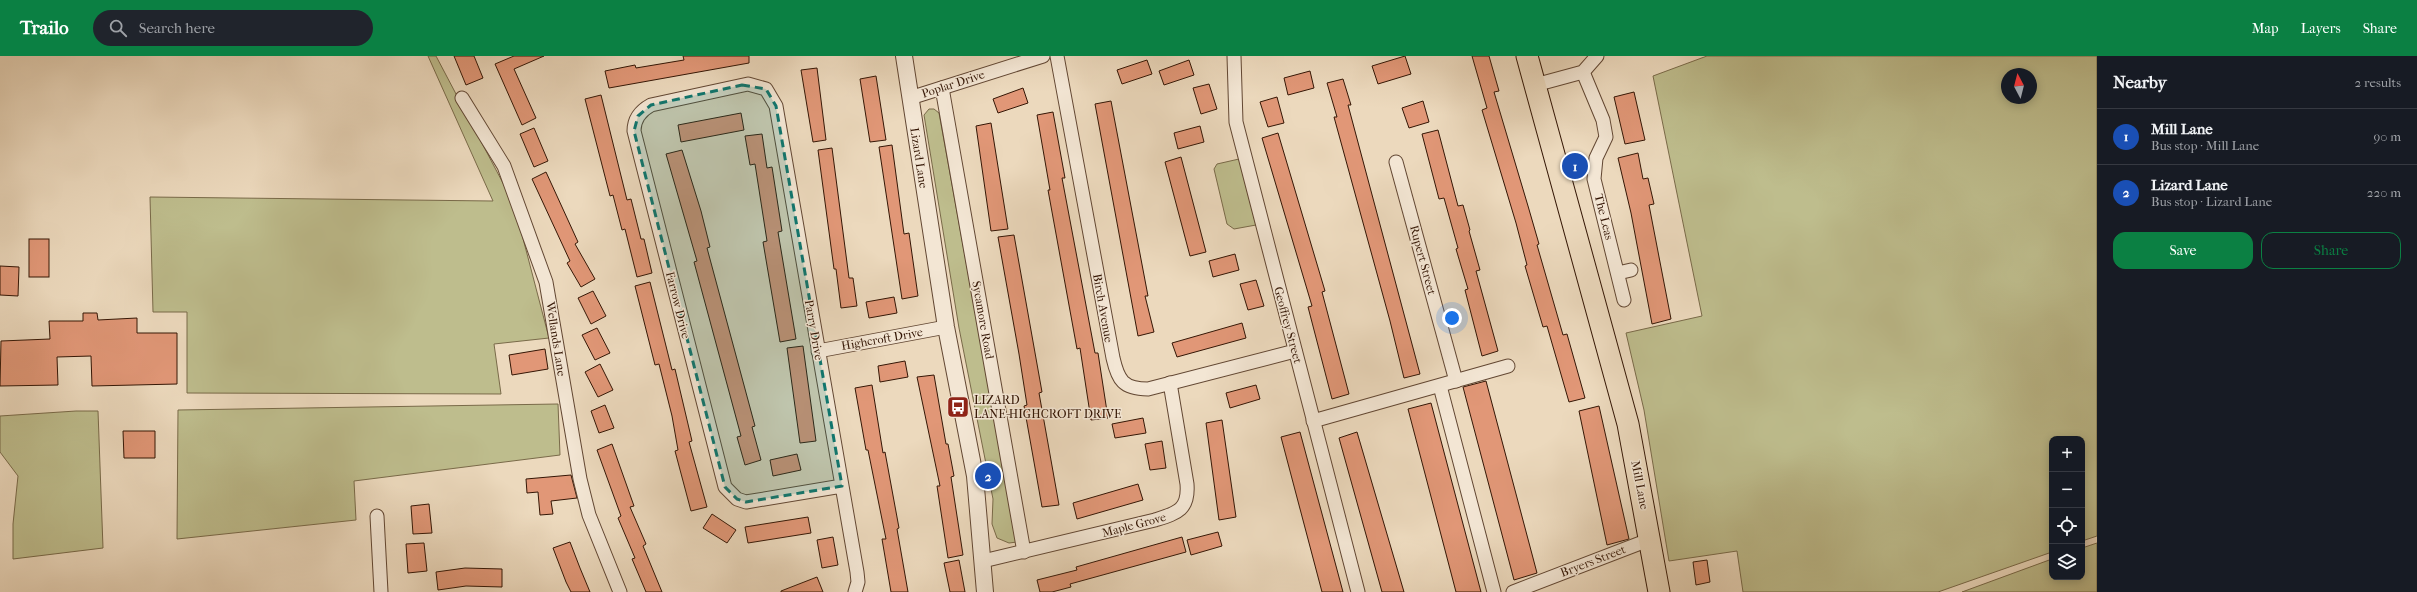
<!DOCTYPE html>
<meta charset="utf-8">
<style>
body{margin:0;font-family:"IM FELL French Canon",serif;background:#20242c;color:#f1f3f6}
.controls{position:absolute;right:12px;bottom:12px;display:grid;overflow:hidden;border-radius:8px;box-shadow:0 2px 10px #0003}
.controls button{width:36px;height:36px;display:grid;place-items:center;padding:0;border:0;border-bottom:1px solid #363941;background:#171b24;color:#f1f3f6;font:20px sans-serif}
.compass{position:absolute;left:2001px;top:12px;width:36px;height:36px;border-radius:50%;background:#171b24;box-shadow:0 2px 10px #0003;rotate:353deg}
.you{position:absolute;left:1452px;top:262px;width:14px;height:14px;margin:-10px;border:3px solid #fff;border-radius:50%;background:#1a73e8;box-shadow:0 0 0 6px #1a73e833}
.badge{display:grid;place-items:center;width:26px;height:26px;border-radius:50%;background:#0b8043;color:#fff;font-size:13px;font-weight:700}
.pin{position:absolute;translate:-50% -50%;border:2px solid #fff;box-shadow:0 1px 4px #0006}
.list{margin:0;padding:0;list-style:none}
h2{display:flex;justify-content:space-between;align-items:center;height:52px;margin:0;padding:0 16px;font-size:17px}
h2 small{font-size:13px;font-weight:400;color:#9ea1a6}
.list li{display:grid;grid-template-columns:26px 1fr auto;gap:12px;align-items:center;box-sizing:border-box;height:56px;padding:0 16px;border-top:1px solid #363941}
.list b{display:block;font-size:15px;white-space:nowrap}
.list p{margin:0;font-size:13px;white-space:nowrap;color:#9ea1a6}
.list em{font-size:13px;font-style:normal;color:#9ea1a6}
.actions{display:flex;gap:8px;padding:12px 16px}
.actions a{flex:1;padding:9px 0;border:1px solid #0b8043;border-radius:12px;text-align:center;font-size:14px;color:#0b8043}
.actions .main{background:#0b8043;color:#fff}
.icon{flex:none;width:22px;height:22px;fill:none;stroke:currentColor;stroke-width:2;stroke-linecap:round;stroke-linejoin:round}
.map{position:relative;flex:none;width:2097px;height:536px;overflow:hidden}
header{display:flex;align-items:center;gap:24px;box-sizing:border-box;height:56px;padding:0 20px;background:#0b8043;color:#fff}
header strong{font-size:19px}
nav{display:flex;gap:22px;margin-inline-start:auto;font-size:14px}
.search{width:280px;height:36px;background:#20242c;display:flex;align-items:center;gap:10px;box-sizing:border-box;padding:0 14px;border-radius:22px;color:#9ea1a6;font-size:15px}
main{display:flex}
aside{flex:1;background:#171b24}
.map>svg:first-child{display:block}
.green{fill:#bebd8d;stroke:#796a49;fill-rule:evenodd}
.building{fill:#e19777;stroke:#341605}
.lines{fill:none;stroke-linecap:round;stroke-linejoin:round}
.minor-casing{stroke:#624733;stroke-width:15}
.tertiary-casing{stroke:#624733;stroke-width:18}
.primary-casing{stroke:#341605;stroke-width:23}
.minor{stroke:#f3e6d4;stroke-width:13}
.tertiary{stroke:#f3e6d4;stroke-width:16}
.primary{stroke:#ecd9bd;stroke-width:21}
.marked{fill:#0f766e;fill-opacity:0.2;stroke:#0f766e;stroke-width:3;stroke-dasharray:8 5;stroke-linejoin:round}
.labels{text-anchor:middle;stroke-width:3;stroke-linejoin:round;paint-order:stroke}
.street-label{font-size:12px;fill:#341605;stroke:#f3e6d4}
.poi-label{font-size:12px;fill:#341605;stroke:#f3e6d4;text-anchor:start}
</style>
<header>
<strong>Trailo</strong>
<div class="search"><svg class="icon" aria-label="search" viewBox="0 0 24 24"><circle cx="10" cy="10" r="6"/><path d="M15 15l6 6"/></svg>Search here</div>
<nav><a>Map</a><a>Layers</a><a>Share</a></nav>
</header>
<main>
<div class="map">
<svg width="2097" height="536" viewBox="0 0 2097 536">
<rect width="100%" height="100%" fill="#ecd9bd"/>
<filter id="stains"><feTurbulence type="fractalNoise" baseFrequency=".005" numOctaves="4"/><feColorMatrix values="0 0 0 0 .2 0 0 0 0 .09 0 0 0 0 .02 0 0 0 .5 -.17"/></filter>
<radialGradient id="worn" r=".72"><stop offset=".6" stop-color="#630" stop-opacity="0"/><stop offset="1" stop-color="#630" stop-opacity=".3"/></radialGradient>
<!-- green -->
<g class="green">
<polygon points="428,0 436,0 514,148 549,282 494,288 501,338 187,337 187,256 153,256 150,141 493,145"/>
<path d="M1707,0H2097V480L2082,485V383H2052V496L1938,536H1743L1737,495L1669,505L1644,354L1626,277L1702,260L1653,20ZM2007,18H2031V42H2007Z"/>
<polygon points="929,53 934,53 939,57 1017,486 1009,487 997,482 992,468 993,443 959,272 924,59"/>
<polygon points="1239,103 1256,169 1234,173 1227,168 1214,113 1217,108"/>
<polygon points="558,348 560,399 354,425 356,464 177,483 178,354"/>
<polygon points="76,355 98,355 103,492 13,503 13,468 18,420 0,396 0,360"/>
<polygon points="2097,487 2097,536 1962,536 2052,503 2052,521 2082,521 2082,492"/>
</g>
<!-- building -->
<g class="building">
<polygon points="454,0 474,0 483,22 466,29"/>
<polygon points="514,0 544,0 514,13 536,62 522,69 495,8"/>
<polygon points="683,0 749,0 749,7 609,32 605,15 635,9 636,12 684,4"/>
<polygon points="1405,0 1411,18 1378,28 1372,10"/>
<polygon points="1472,0 1489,0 1499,35 1494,36 1528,150 1539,188 1537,189 1563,279 1567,278 1585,342 1569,346 1547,270 1543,271 1525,210 1527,209 1516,167 1482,54 1487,52"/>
<polygon points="1147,4 1152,18 1122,28 1117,14"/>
<polygon points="1189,4 1194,19 1164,29 1159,15"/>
<polygon points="817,12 826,84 813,86 801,14"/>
<polygon points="1310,15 1314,32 1288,39 1284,22"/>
<polygon points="876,20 886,84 870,86 860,23"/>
<polygon points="1343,23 1351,49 1348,49 1420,318 1404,322 1390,265 1334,61 1337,61 1327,27"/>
<polygon points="1209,28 1217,53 1201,58 1193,32"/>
<polygon points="1023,32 1028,47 998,57 993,43"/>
<polygon points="1634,36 1645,84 1625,88 1614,41"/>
<polygon points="601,39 627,144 631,143 641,183 644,183 652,217 637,221 625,173 622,174 613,139 610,140 585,43"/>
<polygon points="1277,41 1284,67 1268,71 1260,46"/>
<polygon points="1111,45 1148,240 1145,240 1154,276 1138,280 1095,48"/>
<polygon points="1423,45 1429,66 1409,72 1402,52"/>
<polygon points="1053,56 1065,122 1062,122 1095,297 1098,297 1108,362 1091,364 1080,292 1077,293 1048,134 1050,134 1037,59"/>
<polygon points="741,57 744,74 681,86 678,69"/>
<polygon points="991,67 1008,173 991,175 976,70"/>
<polygon points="1200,70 1204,86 1178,93 1174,77"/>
<polygon points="534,72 548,105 534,111 520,78"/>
<polygon points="1438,74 1458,150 1463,149 1470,174 1469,175 1480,214 1476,215 1498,295 1482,300 1465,234 1468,233 1456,193 1458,192 1444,142 1439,143 1422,78"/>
<polygon points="1278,77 1325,235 1322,236 1349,338 1332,343 1308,251 1312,250 1262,82"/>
<polygon points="762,78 767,112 772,111 782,175 778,176 796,283 780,286 763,186 767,185 755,108 750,109 745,80"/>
<polygon points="892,89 904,178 909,177 918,240 902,243 879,91"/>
<polygon points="832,92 849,222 853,222 857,250 841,252 836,213 834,213 818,94"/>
<polygon points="682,94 701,155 710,191 707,192 755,370 752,371 761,404 745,409 737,381 741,380 694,206 697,205 666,98"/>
<polygon points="1638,97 1643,123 1648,122 1654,148 1649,149 1671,263 1652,268 1631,157 1618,102"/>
<polygon points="1181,101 1206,196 1190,200 1165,106"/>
<polygon points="546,116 578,186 575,188 595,223 581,231 567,207 570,205 532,123"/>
<polygon points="1014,179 1042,336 1039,337 1059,449 1042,451 1024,350 1027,349 1019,298 998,181"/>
<rect x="29" y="183" width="20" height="38"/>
<polygon points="1235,198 1239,214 1213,221 1209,205"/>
<polygon points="0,210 19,211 18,240 0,239"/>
<polygon points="1256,224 1264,250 1248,254 1240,228"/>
<polygon points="650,226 672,314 675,313 692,385 689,386 707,451 691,455 675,395 678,394 672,360 659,308 655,309 635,230"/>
<polygon points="593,235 606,260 591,268 578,242"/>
<polygon points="894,241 897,257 869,262 866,246"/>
<polygon points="83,257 97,257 98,264 137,262 137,277 177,277 177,328 92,330 91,300 57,301 58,329 0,330 1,285 50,283 49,265 83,265"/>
<polygon points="1242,267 1246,282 1177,301 1172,287"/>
<polygon points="597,272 610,297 595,304 582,279"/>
<polygon points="803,290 816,385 800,387 787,292"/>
<polygon points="545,293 548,313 512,319 509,299"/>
<polygon points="905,305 908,321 880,326 878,310"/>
<polygon points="600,308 613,334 598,341 585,316"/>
<polygon points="934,319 946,388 948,388 954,420 951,421 963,499 948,502 937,430 940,430 917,321"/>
<polygon points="1486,325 1537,517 1514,524 1463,331"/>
<polygon points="872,329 883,397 885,396 899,472 897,473 908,536 891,536 882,483 886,483 868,394 866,394 855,332"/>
<polygon points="1256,329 1260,343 1230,352 1226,337"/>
<polygon points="1431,347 1481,536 1456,536 1408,353"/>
<polygon points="605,349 614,372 599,377 591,355"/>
<polygon points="1599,350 1629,483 1607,489 1579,355"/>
<polygon points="1143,362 1146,377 1115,382 1112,368"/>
<polygon points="1222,364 1236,461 1219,464 1206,367"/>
<polygon points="123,375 155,375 155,402 124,402"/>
<polygon points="1300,376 1343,536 1322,536 1281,381"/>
<polygon points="1357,376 1404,536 1382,536 1339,382"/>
<polygon points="1162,385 1166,412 1150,414 1145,388"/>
<polygon points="612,388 634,450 630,451 646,488 643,490 662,536 646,536 632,503 635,502 618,462 621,460 597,394"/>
<polygon points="797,398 801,414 773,420 770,404"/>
<polygon points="571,419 577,442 551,445 553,458 540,459 538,436 527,437 526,423"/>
<polygon points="1138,428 1143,444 1077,463 1073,447"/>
<polygon points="429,448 432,477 413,478 411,450"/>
<polygon points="712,458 736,474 727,487 703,472"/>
<polygon points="808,461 811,477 748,487 745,471"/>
<polygon points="1218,476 1222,490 1191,499 1187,484"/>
<polygon points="833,481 838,509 822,512 817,484"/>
<polygon points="1182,481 1186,496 1070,528 1071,531 1052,536 1040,536 1037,524 1077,514 1076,511"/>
<polygon points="570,486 580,512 590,536 571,536 566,526 553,492"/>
<polygon points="424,487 427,515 408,517 406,488"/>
<polygon points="959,504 965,536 950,536 944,507"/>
<polygon points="1707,504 1710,526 1696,529 1693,506"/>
<polygon points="465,512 502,513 502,531 466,530 438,534 436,516"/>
<polygon points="817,521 823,536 781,536 781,535"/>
</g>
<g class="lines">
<!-- minor casing -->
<g class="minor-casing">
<g id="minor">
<path d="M1057,0L1113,302C1118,324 1123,333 1148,333L1295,295"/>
<polyline points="1234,0 1236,66 1358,536"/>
<polyline points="1583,16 1603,64 1606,81 1596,102 1594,123 1624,244"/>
<polyline points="1535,29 1583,16 1597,0"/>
<polyline points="942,32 1024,496"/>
<polyline points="462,42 504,110 546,226 580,423 589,459 620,536"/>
<polyline points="910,42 1043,0"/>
<polyline points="1396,106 1456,325"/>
<polyline points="1618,217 1631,214"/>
<polyline points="818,295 946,271"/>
<polyline points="1440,330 1494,536"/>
<polyline points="1313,365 1508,310"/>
<path d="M842,430L746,446L737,443L725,431L634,75C634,63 640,55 651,49L748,28L766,33L776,50L857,516L858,526L855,536"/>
<polyline points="377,460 381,536"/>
<path d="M983,505L1155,464C1177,457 1189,454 1187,428L1170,327"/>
<polyline points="1513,536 1651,483"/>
</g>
</g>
<!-- tertiary casing -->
<g class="tertiary-casing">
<polyline id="tertiary" points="904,0 946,271 975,420 985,536"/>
</g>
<!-- primary casing -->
<g class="primary-casing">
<polyline id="primary" points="1527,0 1628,368 1659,536"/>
</g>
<!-- minor -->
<use href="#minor" class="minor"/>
<!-- tertiary -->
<use href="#tertiary" class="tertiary"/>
<!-- primary -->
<use href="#primary" class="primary"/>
</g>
<!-- marked area -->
<path class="marked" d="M742,29L766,33L776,50L842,430L746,446L737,443L725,431L634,75L638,60L651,49Z"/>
<!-- icons -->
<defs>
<g id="bus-square" transform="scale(1.15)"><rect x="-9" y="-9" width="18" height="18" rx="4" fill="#8f2418" stroke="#f3e6d4"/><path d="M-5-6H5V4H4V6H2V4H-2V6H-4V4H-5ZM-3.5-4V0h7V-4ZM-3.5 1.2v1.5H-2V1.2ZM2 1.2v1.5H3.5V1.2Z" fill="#fff"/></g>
</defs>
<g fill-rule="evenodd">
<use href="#bus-square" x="958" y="351"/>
</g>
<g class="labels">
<!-- street labels -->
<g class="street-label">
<text transform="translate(953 28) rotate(-18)" y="4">Poplar Drive</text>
<text transform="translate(919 102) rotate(81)" y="4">Lizard Lane</text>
<text transform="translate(1604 161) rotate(76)" y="4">The Leas</text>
<text transform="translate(1423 204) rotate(75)" y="4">Rupert Street</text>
<text transform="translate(678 249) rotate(76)" y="4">Farrow Drive</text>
<text transform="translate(1103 252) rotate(80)" y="4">Birch Avenue</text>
<text transform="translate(983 264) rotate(80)" y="4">Sycamore Road</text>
<text transform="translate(1288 269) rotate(75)" y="4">Geoffrey Street</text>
<text transform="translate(814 274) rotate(80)" y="4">Parry Drive</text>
<text transform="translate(556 283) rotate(81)" y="4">Wellands Lane</text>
<text transform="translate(882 283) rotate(-10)" y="4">Highcroft Drive</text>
<text transform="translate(1640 429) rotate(79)" y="4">Mill Lane</text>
<text transform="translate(1134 469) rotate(-15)" y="4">Maple Grove</text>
<text transform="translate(1593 505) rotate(-21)" y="4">Bryers Street</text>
</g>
<!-- poi labels -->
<g class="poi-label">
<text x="974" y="348">LIZARD<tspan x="974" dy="14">LANE-HIGHCROFT DRIVE</tspan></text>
</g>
</g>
<rect width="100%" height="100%" filter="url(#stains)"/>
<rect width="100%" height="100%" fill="url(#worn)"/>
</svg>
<div class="controls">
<button>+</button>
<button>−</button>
<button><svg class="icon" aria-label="locate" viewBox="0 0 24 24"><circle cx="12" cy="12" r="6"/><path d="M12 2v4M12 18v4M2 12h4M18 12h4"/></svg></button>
<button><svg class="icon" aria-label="layers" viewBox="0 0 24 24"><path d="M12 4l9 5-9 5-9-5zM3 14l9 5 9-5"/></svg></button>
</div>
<svg class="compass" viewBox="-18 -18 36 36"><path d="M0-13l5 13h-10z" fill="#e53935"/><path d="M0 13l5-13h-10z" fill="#9ea1a6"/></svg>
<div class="you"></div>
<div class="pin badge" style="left:1575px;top:110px;background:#1a4fb4">1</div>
<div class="pin badge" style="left:988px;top:420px;background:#1a4fb4">2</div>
</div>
<aside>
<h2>Nearby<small>2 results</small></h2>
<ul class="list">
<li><span class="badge" style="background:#1a4fb4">1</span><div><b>Mill Lane</b><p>Bus stop · Mill Lane</p></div><em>90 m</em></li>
<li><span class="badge" style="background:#1a4fb4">2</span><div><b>Lizard Lane</b><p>Bus stop · Lizard Lane</p></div><em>220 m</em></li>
</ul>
<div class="actions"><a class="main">Save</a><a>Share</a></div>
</aside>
</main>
